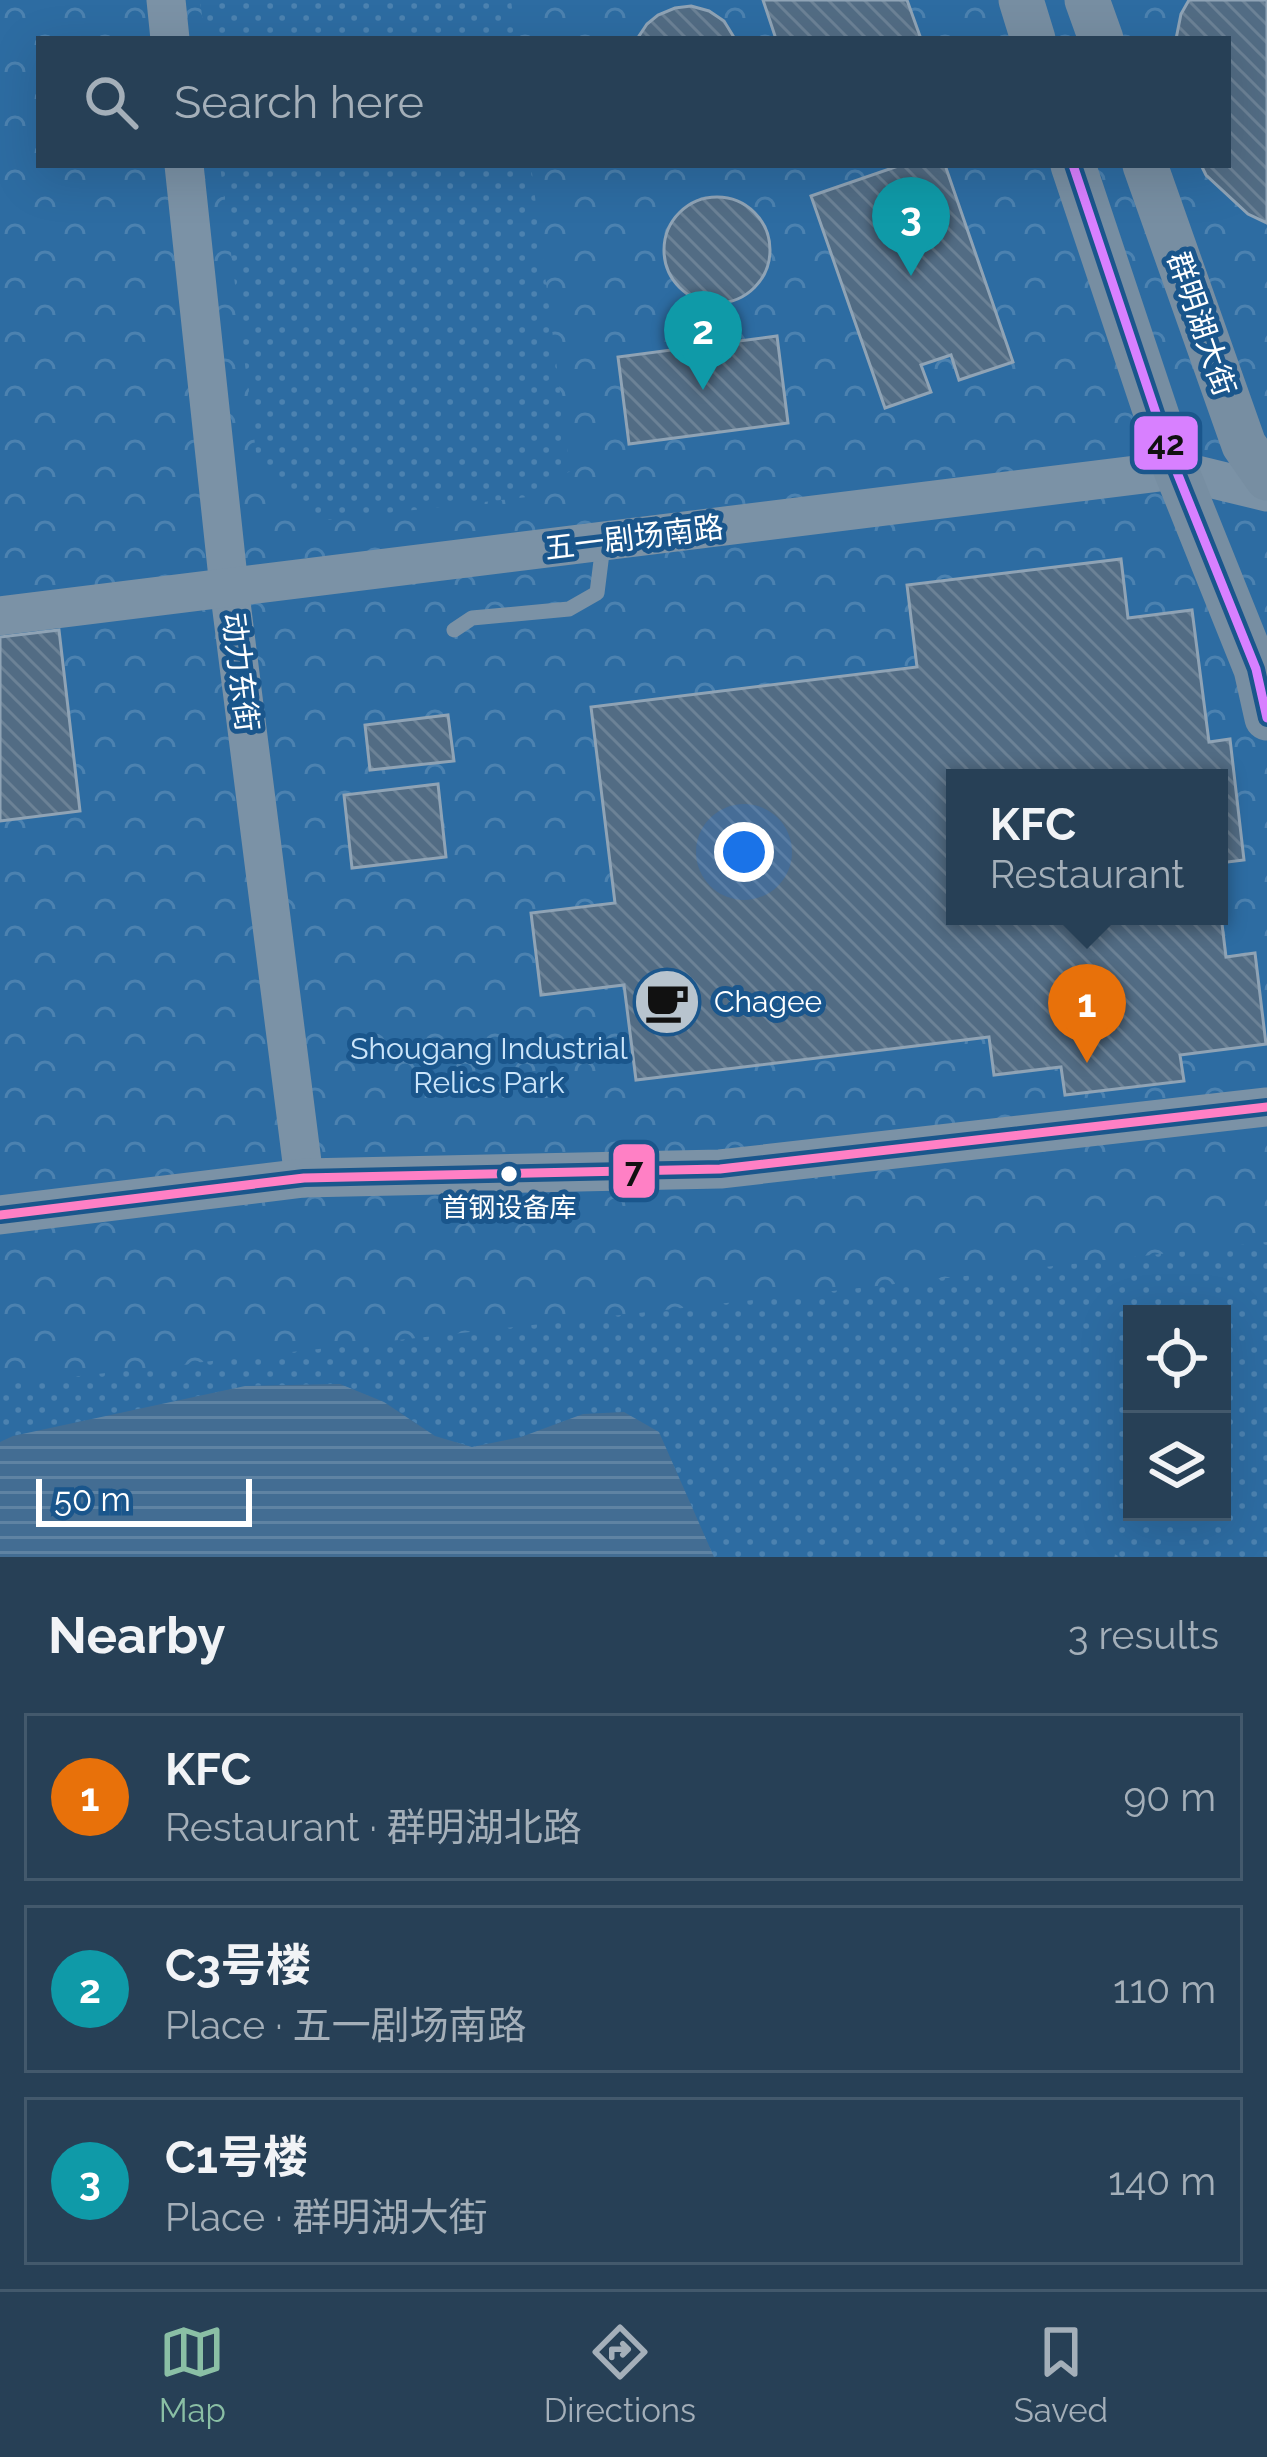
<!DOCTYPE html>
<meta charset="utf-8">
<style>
body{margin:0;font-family:Raleway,"Noto Sans SC",sans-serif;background:#334b60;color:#f1f3f6}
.controls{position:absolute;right:36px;bottom:36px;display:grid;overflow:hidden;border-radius:0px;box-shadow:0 12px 48px #0002}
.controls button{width:108px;height:108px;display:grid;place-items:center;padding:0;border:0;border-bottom:3px solid #43596c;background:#274056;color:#f1f3f6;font:60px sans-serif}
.scale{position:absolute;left:36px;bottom:30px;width:216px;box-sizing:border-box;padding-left:12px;border:6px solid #fff;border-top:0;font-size:33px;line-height:42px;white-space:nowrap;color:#fff;-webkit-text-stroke:9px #1a568c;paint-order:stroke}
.you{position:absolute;left:744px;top:852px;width:42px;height:42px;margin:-30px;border:9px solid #fff;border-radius:50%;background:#1a73e8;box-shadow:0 0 0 18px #1a73e833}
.badge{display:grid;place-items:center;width:78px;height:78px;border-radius:50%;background:#8abfa5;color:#fff;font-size:39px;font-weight:700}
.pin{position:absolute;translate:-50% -99px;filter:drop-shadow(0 3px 6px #0008)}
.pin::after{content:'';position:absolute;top:63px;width:42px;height:36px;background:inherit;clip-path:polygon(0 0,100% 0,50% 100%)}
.popup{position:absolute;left:946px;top:769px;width:282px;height:156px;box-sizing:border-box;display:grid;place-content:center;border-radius:0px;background:#274056;filter:drop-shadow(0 3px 9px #0005);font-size:39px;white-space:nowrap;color:#a4afb9}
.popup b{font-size:45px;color:#f1f3f6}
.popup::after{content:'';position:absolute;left:50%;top:100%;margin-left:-24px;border:24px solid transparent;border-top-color:#274056}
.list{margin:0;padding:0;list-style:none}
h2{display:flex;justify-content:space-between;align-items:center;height:156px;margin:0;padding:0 48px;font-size:51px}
h2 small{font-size:39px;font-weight:400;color:#a4afb9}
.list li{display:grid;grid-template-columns:78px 1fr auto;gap:36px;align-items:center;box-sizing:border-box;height:168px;margin:0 24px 24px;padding:0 24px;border:3px solid #43596c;border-radius:0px}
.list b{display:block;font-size:45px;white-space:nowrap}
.list p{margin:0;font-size:39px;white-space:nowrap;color:#a4afb9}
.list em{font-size:39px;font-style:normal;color:#a4afb9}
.icon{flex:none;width:66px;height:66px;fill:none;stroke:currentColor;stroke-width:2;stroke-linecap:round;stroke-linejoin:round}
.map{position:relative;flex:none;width:1267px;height:1557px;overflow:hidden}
.search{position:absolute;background:#274056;box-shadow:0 12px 48px #0002;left:36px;right:36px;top:36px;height:132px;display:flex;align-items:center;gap:30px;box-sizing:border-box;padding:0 42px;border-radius:0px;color:#a4afb9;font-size:45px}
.sheet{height:732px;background:#274056}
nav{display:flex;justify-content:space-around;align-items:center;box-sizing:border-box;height:168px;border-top:3px solid #43596c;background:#274056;font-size:33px;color:#a4afb9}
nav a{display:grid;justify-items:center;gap:6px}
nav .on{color:#8abfa5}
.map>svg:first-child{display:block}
.park{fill:url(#park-crowns);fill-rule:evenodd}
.garden{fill:url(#garden-dots);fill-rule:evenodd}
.water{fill:url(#water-rules)}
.building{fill:url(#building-back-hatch);stroke:#8fa3b5;stroke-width:3}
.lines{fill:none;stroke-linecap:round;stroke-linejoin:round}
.service{stroke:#7b92a6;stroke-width:15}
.tertiary{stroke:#7b92a6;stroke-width:39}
.secondary{stroke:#778ea2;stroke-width:45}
.bus-1-casing{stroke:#1a568c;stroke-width:18}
.bus-2-casing{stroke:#1a568c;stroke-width:18}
.bus-1{stroke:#d880ff;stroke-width:9}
.bus-2{stroke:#ff80c5;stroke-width:9}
.bus-dot{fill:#fff;stroke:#1a568c;stroke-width:4.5}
.labels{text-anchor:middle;stroke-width:10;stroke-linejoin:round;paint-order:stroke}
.bus-label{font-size:27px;fill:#fff;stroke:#1a568c}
.street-label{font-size:30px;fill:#fff;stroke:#1a568c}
.poi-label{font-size:30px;fill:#fff;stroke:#1a568c;text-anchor:start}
.park-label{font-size:30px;fill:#cbe5fa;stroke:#1a568c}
.line-badge{stroke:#1a568c;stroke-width:4.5}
.pale-badge-label{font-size:33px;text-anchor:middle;font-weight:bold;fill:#111}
</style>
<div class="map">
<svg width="1267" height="1557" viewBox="0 0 1267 1557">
<defs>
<pattern id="park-crowns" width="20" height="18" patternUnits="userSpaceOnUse" patternTransform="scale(3)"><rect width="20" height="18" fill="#2d6ca2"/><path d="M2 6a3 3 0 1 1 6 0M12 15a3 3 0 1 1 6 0" fill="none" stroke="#4c82b0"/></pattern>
<pattern id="garden-dots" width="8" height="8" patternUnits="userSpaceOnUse" patternTransform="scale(3)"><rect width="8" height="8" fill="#2d6ca2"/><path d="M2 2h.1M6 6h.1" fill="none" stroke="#4c82b0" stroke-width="1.8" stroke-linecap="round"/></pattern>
<pattern id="water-rules" width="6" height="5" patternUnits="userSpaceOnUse" patternTransform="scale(3)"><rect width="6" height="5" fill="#436d93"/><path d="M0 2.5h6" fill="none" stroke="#5f83a3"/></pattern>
<pattern id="building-back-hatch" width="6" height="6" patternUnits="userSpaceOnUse" patternTransform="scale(3)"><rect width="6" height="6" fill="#526c84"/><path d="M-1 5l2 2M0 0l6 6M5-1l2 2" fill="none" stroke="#6c8296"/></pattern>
</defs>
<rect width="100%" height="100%" fill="#345572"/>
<!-- park -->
<path class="park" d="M0,0H1267V1557H0ZM39,39H1228V165H39ZM955,778H1219V916H955ZM1132,1314H1222V1512H1132Z"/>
<!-- garden -->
<g class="garden">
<polygon points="200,0 511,0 516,39 205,39"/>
<polygon points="220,165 531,165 570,471 536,496 318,521 258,468"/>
<path d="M1267,1242V1557H1120L1103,1548L1073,1557H714L659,1432L583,1414L521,1437L472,1447L435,1436L384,1402L339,1384L245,1386L13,1436L0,1442V1385ZM1132,1314H1222V1512H1132Z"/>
</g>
<!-- water -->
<polygon class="water" points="340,1384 384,1402 435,1436 472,1447 521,1437 583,1414 624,1412 659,1432 714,1557 0,1557 0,1442 13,1436 245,1386"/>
<!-- building -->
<g class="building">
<polygon points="763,0 907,0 921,39 776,39"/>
<polygon points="1189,0 1267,0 1267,223 1248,214 1206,175 1201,165 1228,165 1228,39 1176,39 1181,14"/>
<polygon points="691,6 709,11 724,21 735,39 637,39 647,24 658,15 675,8"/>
<polygon points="901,165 945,165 1013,362 959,380 951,355 921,365 931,392 885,408 811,196"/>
<circle cx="717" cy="250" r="53"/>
<polygon points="777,336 788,423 629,444 618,357"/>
<polygon points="1121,559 1128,618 1192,610 1209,742 1230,739 1244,860 1219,863 1219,778 955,778 955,916 1219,916 1219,899 1226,957 1255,953 1266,1044 1180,1055 1184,1081 1065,1095 1061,1067 994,1075 989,1037 636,1080 624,985 541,995 531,913 615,903 591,707 917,667 907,585"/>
<polygon points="59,630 80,811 0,821 0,637"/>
<polygon points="448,715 454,761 370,770 365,725"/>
<polygon points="438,784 446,857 352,868 344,795"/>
</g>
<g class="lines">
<!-- service -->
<polyline class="service" points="454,630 472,618 569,609 597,593 603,545"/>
<!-- tertiary -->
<g class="tertiary">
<polyline points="166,0 170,39"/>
<polyline points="184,165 229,587 304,1178"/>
<polyline points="0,616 1176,470 1267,492"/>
<polyline points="0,1215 304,1178 720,1169 1267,1107"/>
</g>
<!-- secondary -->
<g class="secondary">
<polyline points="1021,0 1033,39"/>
<polyline points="1087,0 1101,39"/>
<polyline points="1073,165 1170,455 1256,669 1267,718"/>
<polyline points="1145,165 1244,445 1267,478"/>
</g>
<!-- bus-1 casing -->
<g class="bus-1-casing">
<polyline id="bus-1" points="1073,165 1170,455 1256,669 1267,718"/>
</g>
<!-- bus-2 casing -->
<g class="bus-2-casing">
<polyline id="bus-2" points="0,1215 304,1178 720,1169 1267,1107"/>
</g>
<!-- bus-1 -->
<use href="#bus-1" class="bus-1"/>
<!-- bus-2 -->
<use href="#bus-2" class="bus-2"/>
</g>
<!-- icons -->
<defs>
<g id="cafe-disc" transform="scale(3.45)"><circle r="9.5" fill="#b8c4ce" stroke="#1a568c"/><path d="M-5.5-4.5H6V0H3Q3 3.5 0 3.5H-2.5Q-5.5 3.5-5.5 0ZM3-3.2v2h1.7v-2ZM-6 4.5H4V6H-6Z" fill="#111"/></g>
</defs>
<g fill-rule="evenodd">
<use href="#cafe-disc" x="667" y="1002"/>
</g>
<!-- markers -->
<circle class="bus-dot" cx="509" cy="1174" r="10"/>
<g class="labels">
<!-- bus labels -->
<g class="bus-label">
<text x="509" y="1217">首钢设备库</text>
</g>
<!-- street labels -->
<g class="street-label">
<text transform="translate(1201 324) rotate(71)" y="10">群明湖大街</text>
<text transform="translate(634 538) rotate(-7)" y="10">五一剧场南路</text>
<text transform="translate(240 672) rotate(83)" y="10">动力东街</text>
</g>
<!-- poi labels -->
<g class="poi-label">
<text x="714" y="1012">Chagee</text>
</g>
<!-- park labels -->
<g class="park-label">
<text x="489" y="1059">Shougang Industrial<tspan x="489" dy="34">Relics Park</tspan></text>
</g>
</g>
<g class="line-badge">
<rect x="1132" y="414" width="68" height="58" rx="12" fill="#d880ff"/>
<rect x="611" y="1142" width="46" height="58" rx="12" fill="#ff80c5"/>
</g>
<g class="pale-badge-label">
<text x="1166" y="455">42</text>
<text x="634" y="1182">7</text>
</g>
</svg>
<div class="controls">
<button><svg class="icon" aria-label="locate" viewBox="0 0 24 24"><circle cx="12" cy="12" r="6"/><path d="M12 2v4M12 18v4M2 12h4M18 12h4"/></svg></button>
<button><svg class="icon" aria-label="layers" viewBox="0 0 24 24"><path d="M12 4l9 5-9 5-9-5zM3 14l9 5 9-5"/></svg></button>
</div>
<div class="scale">50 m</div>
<div class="you"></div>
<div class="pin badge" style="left:1087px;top:1063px;background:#e8710a">1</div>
<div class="popup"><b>KFC</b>Restaurant</div>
<div class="pin badge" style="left:703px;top:390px;background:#0f9aa8">2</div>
<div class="pin badge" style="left:911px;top:276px;background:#0f9aa8">3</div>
<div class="search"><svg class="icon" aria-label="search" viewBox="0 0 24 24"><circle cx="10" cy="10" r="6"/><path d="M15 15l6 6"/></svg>Search here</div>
</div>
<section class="sheet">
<h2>Nearby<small>3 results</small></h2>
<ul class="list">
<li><span class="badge" style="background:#e8710a">1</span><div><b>KFC</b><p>Restaurant · 群明湖北路</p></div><em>90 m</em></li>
<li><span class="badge" style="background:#0f9aa8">2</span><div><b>C3号楼</b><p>Place · 五一剧场南路</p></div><em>110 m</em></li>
<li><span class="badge" style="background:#0f9aa8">3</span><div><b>C1号楼</b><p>Place · 群明湖大街</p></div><em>140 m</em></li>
</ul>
</section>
<nav>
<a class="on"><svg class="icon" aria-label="map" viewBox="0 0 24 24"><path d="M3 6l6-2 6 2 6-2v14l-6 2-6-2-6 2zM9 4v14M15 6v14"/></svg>Map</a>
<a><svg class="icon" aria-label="directions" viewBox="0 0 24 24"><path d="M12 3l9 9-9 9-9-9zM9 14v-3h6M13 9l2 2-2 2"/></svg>Directions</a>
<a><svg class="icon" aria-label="saved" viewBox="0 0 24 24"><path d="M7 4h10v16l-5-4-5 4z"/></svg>Saved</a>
</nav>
